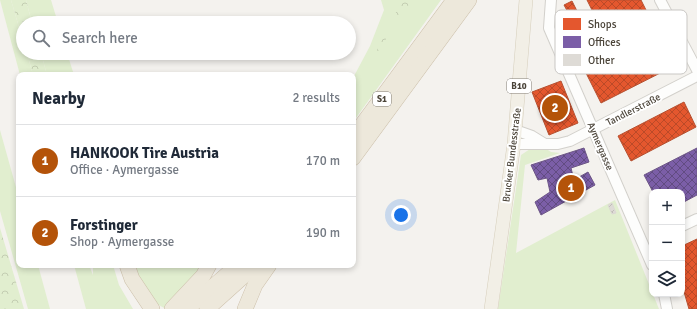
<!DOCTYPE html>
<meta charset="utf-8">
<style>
body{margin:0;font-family:Signika,sans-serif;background:#f6f6f7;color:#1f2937}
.controls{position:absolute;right:12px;bottom:12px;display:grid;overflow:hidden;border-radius:8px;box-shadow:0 2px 6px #0003}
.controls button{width:36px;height:36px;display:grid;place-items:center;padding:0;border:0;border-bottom:1px solid #e0e1e3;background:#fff;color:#1f2937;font:20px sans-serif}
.you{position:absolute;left:401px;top:215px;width:14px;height:14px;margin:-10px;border:3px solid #fff;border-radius:50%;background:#1a73e8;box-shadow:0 0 0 6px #1a73e833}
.badge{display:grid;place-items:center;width:26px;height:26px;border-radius:50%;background:#b45309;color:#fff;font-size:13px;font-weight:700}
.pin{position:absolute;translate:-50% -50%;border:2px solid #fff;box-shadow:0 1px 4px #0006}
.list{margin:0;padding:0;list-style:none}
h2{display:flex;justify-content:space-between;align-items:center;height:52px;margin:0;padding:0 16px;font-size:17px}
h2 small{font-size:13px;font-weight:400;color:#747a83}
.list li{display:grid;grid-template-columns:26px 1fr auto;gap:12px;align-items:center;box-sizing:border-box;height:72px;padding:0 16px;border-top:1px solid #e0e1e3}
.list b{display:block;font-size:15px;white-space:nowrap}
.list p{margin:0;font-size:13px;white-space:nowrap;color:#747a83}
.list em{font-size:13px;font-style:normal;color:#747a83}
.icon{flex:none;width:22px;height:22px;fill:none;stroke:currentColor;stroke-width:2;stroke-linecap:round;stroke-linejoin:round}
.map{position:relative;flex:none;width:697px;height:309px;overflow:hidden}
.search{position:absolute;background:#fff;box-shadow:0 2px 6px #0003;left:16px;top:16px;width:340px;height:44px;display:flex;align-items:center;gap:10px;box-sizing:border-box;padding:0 14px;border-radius:22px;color:#747a83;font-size:15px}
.panel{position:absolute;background:#fff;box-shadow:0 2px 6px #0003;left:16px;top:72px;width:340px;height:196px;border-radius:8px}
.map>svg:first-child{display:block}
.green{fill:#e1eecf}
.forest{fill:url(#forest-crowns)}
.shops{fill:url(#shops-cross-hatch);stroke:#b65131}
.offices{fill:url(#offices-cross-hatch);stroke:#6d5686}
.building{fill:url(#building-cross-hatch);stroke:#dcd9d4}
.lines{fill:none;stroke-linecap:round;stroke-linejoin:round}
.minor-casing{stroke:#d2d0cb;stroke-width:12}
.major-casing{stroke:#d6cebb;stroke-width:14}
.highway-casing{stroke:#ccbfa9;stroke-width:16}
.minor{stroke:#fdfdfc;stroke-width:10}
.major{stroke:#f2efe6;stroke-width:13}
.highway{stroke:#ede8db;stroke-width:15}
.labels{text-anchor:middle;stroke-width:4;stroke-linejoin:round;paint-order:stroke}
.shield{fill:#fff;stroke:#817c74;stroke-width:1}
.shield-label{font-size:9px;font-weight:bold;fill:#4b4439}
.street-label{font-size:10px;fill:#4b4439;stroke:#fff}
.key{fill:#fff;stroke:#c9c7c4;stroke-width:1}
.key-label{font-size:11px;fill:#4b4439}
</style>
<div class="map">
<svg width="697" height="309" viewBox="0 0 697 309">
<defs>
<pattern id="forest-crowns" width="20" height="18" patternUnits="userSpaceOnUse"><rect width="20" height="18" fill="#e1eecf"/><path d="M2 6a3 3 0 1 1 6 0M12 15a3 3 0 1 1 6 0" fill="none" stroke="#c3cdb2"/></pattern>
<pattern id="shops-cross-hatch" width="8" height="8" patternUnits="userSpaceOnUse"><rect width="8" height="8" fill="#e4572e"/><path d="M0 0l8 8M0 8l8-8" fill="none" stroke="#bb4a28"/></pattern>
<pattern id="offices-cross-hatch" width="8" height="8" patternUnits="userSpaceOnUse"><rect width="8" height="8" fill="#7b5ea7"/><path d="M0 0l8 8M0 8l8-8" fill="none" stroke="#624c82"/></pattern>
<pattern id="building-cross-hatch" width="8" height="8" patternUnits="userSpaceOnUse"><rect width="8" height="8" fill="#dedbd6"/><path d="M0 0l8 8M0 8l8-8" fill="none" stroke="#c0bdb8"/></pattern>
</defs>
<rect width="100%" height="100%" fill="#f4f2ee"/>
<!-- green -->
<g class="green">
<polygon points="0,0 11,0 23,41 23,53 27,53 33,75 20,75"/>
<polygon points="26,0 51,0 58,23 32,23"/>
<polygon points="381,0 441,0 353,122 353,78 370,46 384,10"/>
<polygon points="41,53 67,53 74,75 47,75"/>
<polygon points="0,130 19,198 19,265 38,265 50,309 28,309 0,211"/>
<polygon points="545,148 551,152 560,153 525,165 516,253 615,200 659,309 498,309 521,155 530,149"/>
<polygon points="74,265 89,265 93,275 93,265 113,265 119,285 133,309 86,309"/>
<polygon points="130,265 205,265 166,309 155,303"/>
</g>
<!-- forest -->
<g class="forest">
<polygon points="11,0 26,0 32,23 23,23 23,41"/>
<polygon points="403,0 412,0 389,34 373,62 381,39"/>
<polygon points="27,53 41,53 47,75 33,75"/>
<polygon points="0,228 24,309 0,309"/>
</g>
<!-- shops -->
<g class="shops">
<polygon points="587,0 641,0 652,22 609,44"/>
<polygon points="572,1 581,19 583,17 585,19 575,25 564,5"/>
<polygon points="652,22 674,66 601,103 579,59"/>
<polygon points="561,81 578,123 549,135 532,92"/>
<polygon points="684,102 696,127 631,161 618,136"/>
<polygon points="697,239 697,309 689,309 682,285 682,246"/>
</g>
<!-- offices -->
<g class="offices">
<polygon points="584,148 589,162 571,168 574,180 588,172 595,185 541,215 535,202 550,192 547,178 538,180 531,165"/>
<polygon points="697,148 697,195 682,203 682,192 653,192 644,175"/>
</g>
<!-- building -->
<polygon class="building" points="612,203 616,213 612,214 608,205"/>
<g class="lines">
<!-- minor casing -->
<g class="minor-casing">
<g id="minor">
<polyline points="551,0 549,28 652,265"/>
<polyline points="660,0 697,70"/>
<polyline points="515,130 532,136 545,144"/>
<polyline points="514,144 558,144 570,141 697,76"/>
<polyline points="682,226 697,219"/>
<polyline points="664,294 667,309"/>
</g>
</g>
<!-- major casing -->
<g class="major-casing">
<polyline id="major" points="491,309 514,144 526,0"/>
</g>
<!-- highway casing -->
<g class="highway-casing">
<g id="highway">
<polyline points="353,137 454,0"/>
<polyline points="353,158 469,0"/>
<polyline points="127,265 132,279 152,309"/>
<polyline points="172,309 203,276 209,265"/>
<polyline points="187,309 238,265"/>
<polyline points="207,309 256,265"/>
<polyline points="245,309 255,285 269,265"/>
</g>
</g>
<!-- minor -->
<use href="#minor" class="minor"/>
<!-- major -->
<use href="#major" class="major"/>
<!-- highway -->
<use href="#highway" class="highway"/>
</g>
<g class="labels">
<!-- shield labels -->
<g class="shield">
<rect x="507" y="79" width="24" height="14" rx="3"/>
<rect x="373" y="92" width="18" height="14" rx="3"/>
</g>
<g class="shield-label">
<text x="519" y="89">B10</text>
<text x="382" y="102">S1</text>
</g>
<!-- street labels -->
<g class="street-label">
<text transform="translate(633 109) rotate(-27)" y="4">Tandlerstraße</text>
<text transform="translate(601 146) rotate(67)" y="4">Aymergasse</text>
<text transform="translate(511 155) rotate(-83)" y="4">Brucker Bundesstraße</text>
</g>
</g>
<!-- legend -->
<rect x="555" y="10" width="132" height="64" rx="6" class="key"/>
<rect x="563" y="18" width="18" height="12" fill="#e4572e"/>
<rect x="563" y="36" width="18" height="12" fill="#7b5ea7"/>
<rect x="563" y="54" width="18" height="12" fill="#dedbd6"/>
<g class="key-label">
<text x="588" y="28">Shops</text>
<text x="588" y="46">Offices</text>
<text x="588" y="64">Other</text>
</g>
</svg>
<div class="controls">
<button>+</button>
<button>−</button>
<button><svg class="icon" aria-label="layers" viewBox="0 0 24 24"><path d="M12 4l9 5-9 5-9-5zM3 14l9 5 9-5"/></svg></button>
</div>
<div class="you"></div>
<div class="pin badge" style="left:571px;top:188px">1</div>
<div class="pin badge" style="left:555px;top:108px">2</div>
<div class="search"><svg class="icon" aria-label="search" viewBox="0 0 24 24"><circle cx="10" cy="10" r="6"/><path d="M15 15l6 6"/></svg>Search here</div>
<section class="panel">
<h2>Nearby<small>2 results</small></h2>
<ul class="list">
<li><span class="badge">1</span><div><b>HANKOOK Tire Austria</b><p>Office · Aymergasse</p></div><em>170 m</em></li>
<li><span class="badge">2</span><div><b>Forstinger</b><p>Shop · Aymergasse</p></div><em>190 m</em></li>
</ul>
</section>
</div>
